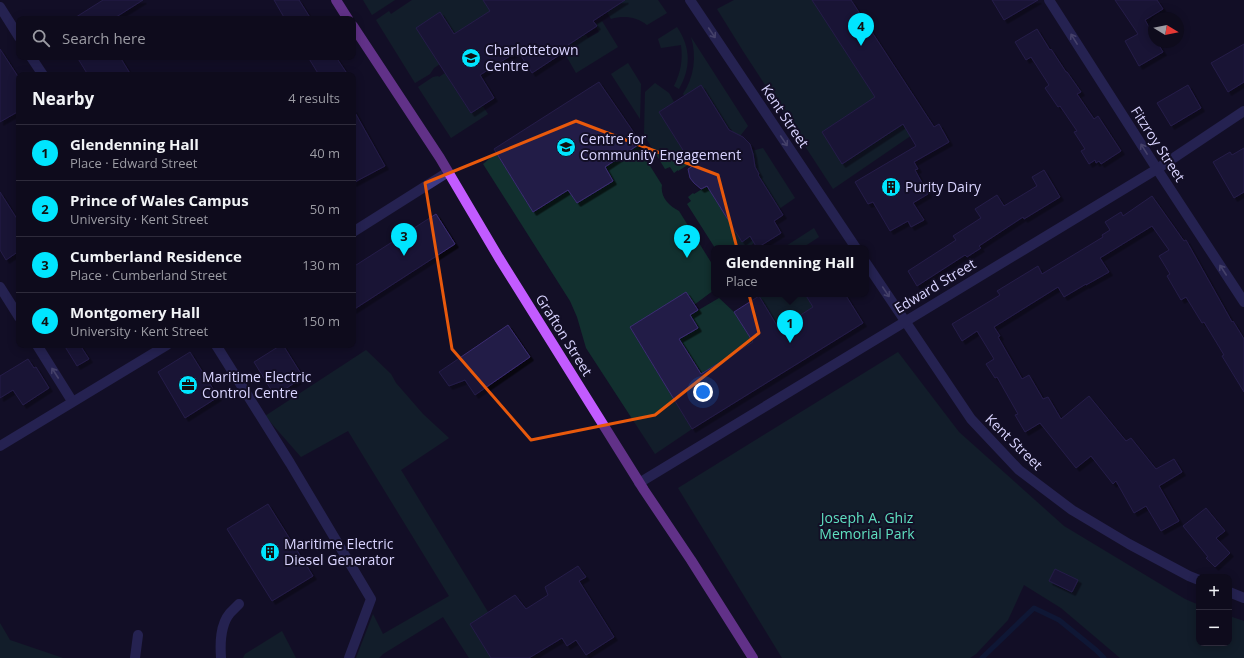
<!DOCTYPE html>
<meta charset="utf-8">
<style>
body{margin:0;font-family:"Open Sans",sans-serif;background:#171425;color:#f1f3f6}
.controls{position:absolute;right:12px;bottom:12px;display:grid;overflow:hidden;border-radius:8px;box-shadow:0 2px 10px #0003}
.controls button{width:36px;height:36px;display:grid;place-items:center;padding:0;border:0;border-bottom:1px solid #2e2b3b;background:#0e0b1c;color:#f1f3f6;font:20px sans-serif}
.compass{position:absolute;left:1148px;top:12px;width:36px;height:36px;border-radius:50%;background:#0e0b1c;box-shadow:0 2px 10px #0003;rotate:100deg}
.you{position:absolute;left:703px;top:392px;width:14px;height:14px;margin:-10px;border:3px solid #fff;border-radius:50%;background:#1a73e8;box-shadow:0 0 0 6px #1a73e833}
.badge{display:grid;place-items:center;width:26px;height:26px;border-radius:50%;background:#00e5ff;color:#111;font-size:13px;font-weight:700}
.pin{position:absolute;translate:-50% -33px;filter:drop-shadow(0 1px 2px #0008)}
.pin::after{content:'';position:absolute;top:21px;width:14px;height:12px;background:inherit;clip-path:polygon(0 0,100% 0,50% 100%)}
.popup{position:absolute;left:711px;top:245px;width:158px;height:52px;box-sizing:border-box;display:grid;place-content:center;border-radius:8px;background:#0e0b1c;filter:drop-shadow(0 1px 3px #0005);font-size:13px;white-space:nowrap;color:#9b9ba3}
.popup b{font-size:15px;color:#f1f3f6}
.popup::after{content:'';position:absolute;left:50%;top:100%;margin-left:-8px;border:8px solid transparent;border-top-color:#0e0b1c}
.list{margin:0;padding:0;list-style:none}
h2{display:flex;justify-content:space-between;align-items:center;height:52px;margin:0;padding:0 16px;font-size:17px}
h2 small{font-size:13px;font-weight:400;color:#9b9ba3}
.list li{display:grid;grid-template-columns:26px 1fr auto;gap:12px;align-items:center;box-sizing:border-box;height:56px;padding:0 16px;border-top:1px solid #2e2b3b}
.list b{display:block;font-size:15px;white-space:nowrap}
.list p{margin:0;font-size:13px;white-space:nowrap;color:#9b9ba3}
.list em{font-size:13px;font-style:normal;color:#9b9ba3}
.icon{flex:none;width:22px;height:22px;fill:none;stroke:currentColor;stroke-width:2;stroke-linecap:round;stroke-linejoin:round}
.map{position:relative;flex:none;width:1244px;height:658px;overflow:hidden}
.search{position:absolute;background:#0e0b1c;box-shadow:0 2px 10px #0003;left:16px;top:16px;width:340px;height:44px;display:flex;align-items:center;gap:10px;box-sizing:border-box;padding:0 14px;border-radius:8px;color:#9b9ba3;font-size:15px}
.panel{position:absolute;background:#0e0b1c;box-shadow:0 2px 10px #0003;left:16px;top:72px;width:340px;height:276px;border-radius:8px}
.map>svg:first-child{display:block}
.green{fill:#12302f}
.lines{fill:none;stroke-linecap:round;stroke-linejoin:round}
.stream{stroke:#0c2248;stroke-width:5}
.building{fill:#241b47;stroke:#3b2d73;filter:url(#shadow)}
.minor{stroke:#3d3a85;stroke-width:10}
.major{stroke:#c25bff;stroke-width:10}
.oneway{stroke:#837fbc}
.marked{fill:none;stroke:#e8590c;stroke-width:3;stroke-linejoin:round}
.labels{text-anchor:middle;stroke-width:4;stroke-linejoin:round;paint-order:stroke}
.poi-label{font-size:14px;fill:#d9d4ff;stroke:#130f26;text-anchor:start}
.street-label{font-size:14px;fill:#d9d4ff;stroke:#130f26}
.park-label{font-size:14px;fill:#5fe0c0;stroke:#130f26}
</style>
<div class="map">
<svg width="1244" height="658" viewBox="0 0 1244 658">
<defs>
<filter id="shadow"><feDropShadow dx="3.5" dy="3.5" stdDeviation="0" flood-color="#0009"/></filter>
</defs>
<rect width="100%" height="100%" fill="#130f26"/>
<!-- green -->
<g class="green">
<polygon points="363,0 395,0 372,15"/>
<polygon points="412,0 483,0 490,11 454,34 440,13 440,64 434,68 430,74 415,83 376,20 389,11 391,14"/>
<path d="M622,0H658L667,13L647,25C637,17 624,15 611,19L607,12L620,3Z"/>
<polygon points="734,0 812,0 875,97 822,132 842,163 923,110 931,122 833,189 743,51 717,9"/>
<polygon points="602,21 618,47 576,73 564,52 564,39 581,28 588,38 599,32 596,26 597,26 596,24"/>
<path d="M677,27C691,48 691,68 679,89L674,86C681,72 683,60 681,45L661,48L658,39Z"/>
<path d="M691,37L748,126L740,136L737,138L731,129L729,130L701,86L685,96L683,94C694,78 697,56 691,37Z"/>
<polygon points="628,63 641,84 640,119 611,74"/>
<polygon points="445,73 470,112 482,105 488,114 451,138 418,87 433,77 438,76 439,77"/>
<polygon points="655,83 669,93 674,102 659,112 691,163 678,171 678,170 674,173 670,167 665,169 644,135 645,92"/>
<path d="M637,145L662,185C660,197 669,206 679,211L714,267V290L694,305L686,293L630,327L692,429L655,454L586,348L577,317L570,301L483,164L496,153L534,212L568,190L577,203L612,181L605,167Z"/>
<polygon points="763,148 795,198 779,209 758,175 759,173 750,160 754,157 752,151"/>
<polygon points="707,186 741,241 750,236 754,243 748,248 715,248 687,204 691,201 688,197 693,193 694,194"/>
<polygon points="814,228 819,237 802,248 783,248"/>
<polygon points="763,294 805,294 813,307 779,329 759,296"/>
<polygon points="719,298 734,312 753,342 701,374 679,339 698,328 690,315"/>
<polygon points="366,350 391,374 396,383 423,414 449,438 401,470 488,612 470,624 491,658 469,658 443,617 383,654 379,658 356,658 373,614 383,634 449,596 348,431 301,457 265,416"/>
<polygon points="898,352 959,432 1064,526 1185,599 1199,605 1199,643 1229,643 1229,616 1244,621 1244,658 1120,658 1061,608 1024,585 1008,620 976,654 970,658 782,658 678,488"/>
<polygon points="0,623 10,640 63,658 0,658"/>
<polygon points="282,631 296,658 243,658 245,654"/>
</g>
<g class="lines">
<!-- stream -->
<polyline class="stream" points="982,658 1034,608 1059,620 1096,650 1104,658"/>
</g>
<!-- building -->
<g class="building">
<polygon points="103,0 143,0 113,19 73,19"/>
<polygon points="274,0 299,0 311,19 285,19"/>
<polygon points="483,0 625,0 593,21 597,26 568,45 570,48 532,73 518,51 480,75 494,98 471,113 416,28 440,12 454,34 490,11"/>
<polygon points="812,0 851,0 934,127 939,124 949,142 914,162 918,169 915,170 928,194 913,203 924,220 911,227 908,221 890,231 873,202 868,204 855,182 916,146 903,124 842,164 822,132 875,97"/>
<polygon points="992,0 1038,0 1004,20"/>
<polygon points="1115,0 1157,0 1163,9 1145,20 1154,36 1154,42 1157,42 1163,52 1139,66 1125,41 1138,34"/>
<polygon points="1037,29 1050,50 1051,49 1066,72 1067,72 1081,92 1077,94 1094,119 1098,116 1121,151 1101,164 1099,161 1096,163 1095,160 1089,164 1081,151 1085,149 1074,132 1077,131 1060,106 1058,107 1045,88 1049,85 1031,57 1026,60 1015,42"/>
<polygon points="1244,44 1244,82 1228,92 1211,63"/>
<polygon points="0,49 19,78 19,111 0,122"/>
<polygon points="77,57 120,57 131,75 88,75"/>
<polygon points="308,57 336,57 348,75 319,75"/>
<polygon points="599,82 641,143 605,167 613,181 577,203 568,190 533,212 494,149"/>
<polygon points="701,85 729,130 743,137 750,144 753,154 755,167 759,174 758,175 783,215 774,221 781,233 757,248 750,236 742,242 707,186 701,189 694,183 690,178 688,169 693,166 659,112"/>
<polygon points="1188,85 1201,108 1171,126 1157,103"/>
<polygon points="353,109 385,166 353,183"/>
<polygon points="1244,148 1244,192 1234,198 1213,162 1230,152 1232,155"/>
<polygon points="1044,170 1060,197 1024,219 1023,217 979,246 981,248 967,257 965,255 917,286 908,271 956,240 953,236 981,218 975,209 997,195 1004,206 1037,186 1032,177"/>
<polygon points="0,192 19,222 19,251 6,260 0,250"/>
<polygon points="1152,196 1184,241 1186,240 1232,322 1233,321 1244,339 1244,392 1222,356 1224,355 1204,322 1202,323 1186,297 1181,300 1167,276 1170,274 1159,256 1169,250 1152,226 1100,258 1109,272 1086,285 1086,284 1064,297 1058,287 994,327 1000,336 998,337 1022,379 1029,375 1043,399 1048,397 1061,419 1089,396 1126,441 1131,438 1156,469 1174,459 1182,472 1159,486 1179,521 1161,531 1146,506 1134,513 1116,481 1113,484 1091,456 1076,468 1040,423 1025,432 1015,415 1018,414 997,377 995,378 986,364 994,359 977,331 962,341 952,324 1000,295 997,291 1038,266 1042,274 1103,237 1102,235 1110,230 1105,222 1121,212 1123,216"/>
<polygon points="436,214 455,244 353,310 353,267"/>
<polygon points="686,292 698,310 690,315 698,328 679,339 701,374 753,342 734,312 759,296 779,329 813,307 805,294 845,294 863,323 692,429 630,327"/>
<polygon points="508,325 530,357 475,395 465,380 449,386 439,372"/>
<polygon points="64,345 80,345 89,359 77,366"/>
<polygon points="281,345 283,345 303,377 275,396 254,362"/>
<polygon points="190,352 218,397 185,418 158,372"/>
<polygon points="28,359 34,368 36,367 49,388 23,405 13,390 0,398 0,376"/>
<polygon points="268,504 313,576 272,601 227,529"/>
<polygon points="1206,508 1225,531 1216,538 1230,553 1215,567 1206,558 1208,557 1183,526"/>
<polygon points="578,566 586,577 579,581 614,637 586,655 576,640 567,646 562,638 529,658 491,658 470,624 515,595 526,609 548,595 545,587"/>
<polygon points="1055,569 1078,580 1072,592 1049,581"/>
</g>
<g class="lines">
<!-- minor -->
<g class="minor">
<polyline points="690,0 856,248"/>
<polyline points="1049,0 1157,169 1244,302"/>
<polyline points="0,7 19,37"/>
<polyline points="31,57 43,75"/>
<polyline points="353,232 448,172"/>
<polyline points="866,263 971,419 1019,470 1072,510 1129,544 1189,576 1199,580"/>
<polyline points="0,287 19,317"/>
<polyline points="37,345 72,401"/>
<polyline points="216,345 290,463 371,599 349,658"/>
<polyline points="0,446 167,345"/>
<polyline points="639,483 1157,169 1244,111"/>
<polyline points="1229,592 1244,598"/>
<polyline points="135,658 138,635"/>
<path d="M221,658C220,643 220,625 230,613C233,610 236,607 239,604"/>
</g>
<!-- major -->
<g class="major">
<polyline points="336,0 348,19"/>
<polyline points="353,26 440,158 499,258 644,490 691,560 753,658"/>
</g>
</g>
<!-- one-way arrows -->
<defs><path id="oneway-shaft" d="M-6 0H5M1.5-3L5.5 0L1.5 3" fill="none" stroke-width="1.6" stroke-linecap="round" stroke-linejoin="round"/></defs>
<g class="oneway">
<use href="#oneway-shaft" transform="translate(712 33) rotate(56)"/>
<use href="#oneway-shaft" transform="translate(1074 39) rotate(-122)"/>
<use href="#oneway-shaft" transform="translate(784 141) rotate(56)"/>
<use href="#oneway-shaft" transform="translate(1144 149) rotate(-122)"/>
<use href="#oneway-shaft" transform="translate(1223 270) rotate(-123)"/>
<use href="#oneway-shaft" transform="translate(886 292) rotate(56)"/>
<use href="#oneway-shaft" transform="translate(55 373) rotate(-123)"/>
</g>
<!-- marked area -->
<path d="M0 0H1244V658H0ZM576,121L718,175L759,333L655,415L531,440L452,349L425,183Z" fill="#130f26" fill-opacity=".55" fill-rule="evenodd"/>
<path class="marked" d="M576,121L718,175L759,333L655,415L531,440L452,349L425,183Z"/>
<!-- icons -->
<defs>
<g id="university-disc" transform="scale(1)"><circle r="9.5" fill="#00e5ff" stroke="#130f26"/><path d="M0-5L7-2L0 1L-7-2ZM-4 1L0 2.5L4 1V4Q0 6-4 4Z" fill="#111"/></g>
<g id="building-disc" transform="scale(1)"><circle r="9.5" fill="#00e5ff" stroke="#130f26"/><path d="M-4-6H4V6H1V3H-1V6H-4ZM-2.5-4.3h1.7v1.8h-1.7ZM.8-4.3h1.7v1.8H.8ZM-2.5-1h1.7V.8h-1.7ZM.8-1h1.7V.8H.8Z" fill="#111"/></g>
<g id="office-disc" transform="scale(1)"><circle r="9.5" fill="#00e5ff" stroke="#130f26"/><path d="M-6-3h4V-5.5h4V-3h4V5H-6ZM-1-4.5V-3h2v-1.5ZM-6 0V1H6V0Z" fill="#111"/></g>
</defs>
<g fill-rule="evenodd">
<use href="#university-disc" x="471" y="58"/>
<use href="#university-disc" x="566" y="147"/>
<use href="#building-disc" x="891" y="187"/>
<use href="#office-disc" x="188" y="385"/>
<use href="#building-disc" x="270" y="552"/>
</g>
<g class="labels">
<!-- poi labels -->
<g class="poi-label">
<text x="485" y="55">Charlottetown<tspan x="485" dy="16">Centre</tspan></text>
<text x="580" y="144">Centre for<tspan x="580" dy="16">Community Engagement</tspan></text>
<text x="905" y="192">Purity Dairy</text>
<text x="202" y="382">Maritime Electric<tspan x="202" dy="16">Control Centre</tspan></text>
<text x="284" y="549">Maritime Electric<tspan x="284" dy="16">Diesel Generator</tspan></text>
</g>
<!-- street labels -->
<g class="street-label">
<text transform="translate(785 116) rotate(56)" y="5">Kent Street</text>
<text transform="translate(1158 144) rotate(57)" y="5">Fitzroy Street</text>
<text transform="translate(935 286) rotate(-31)" y="5">Edward Street</text>
<text transform="translate(564 335) rotate(58)" y="5">Grafton Street</text>
<text transform="translate(1014 442) rotate(44)" y="5">Kent Street</text>
</g>
<!-- park labels -->
<g class="park-label">
<text x="867" y="523">Joseph A. Ghiz<tspan x="867" dy="16">Memorial Park</tspan></text>
</g>
</g>
</svg>
<div class="controls">
<button>+</button>
<button>−</button>
</div>
<svg class="compass" viewBox="-18 -18 36 36"><path d="M0-13l5 13h-10z" fill="#e53935"/><path d="M0 13l5-13h-10z" fill="#9b9ba3"/></svg>
<div class="you"></div>
<div class="pin badge" style="left:790px;top:343px">1</div>
<div class="popup"><b>Glendenning Hall</b>Place</div>
<div class="pin badge" style="left:687px;top:258px">2</div>
<div class="pin badge" style="left:404px;top:256px">3</div>
<div class="pin badge" style="left:861px;top:46px">4</div>
<div class="search"><svg class="icon" aria-label="search" viewBox="0 0 24 24"><circle cx="10" cy="10" r="6"/><path d="M15 15l6 6"/></svg>Search here</div>
<section class="panel">
<h2>Nearby<small>4 results</small></h2>
<ul class="list">
<li><span class="badge">1</span><div><b>Glendenning Hall</b><p>Place · Edward Street</p></div><em>40 m</em></li>
<li><span class="badge">2</span><div><b>Prince of Wales Campus</b><p>University · Kent Street</p></div><em>50 m</em></li>
<li><span class="badge">3</span><div><b>Cumberland Residence</b><p>Place · Cumberland Street</p></div><em>130 m</em></li>
<li><span class="badge">4</span><div><b>Montgomery Hall</b><p>University · Kent Street</p></div><em>150 m</em></li>
</ul>
</section>
</div>
